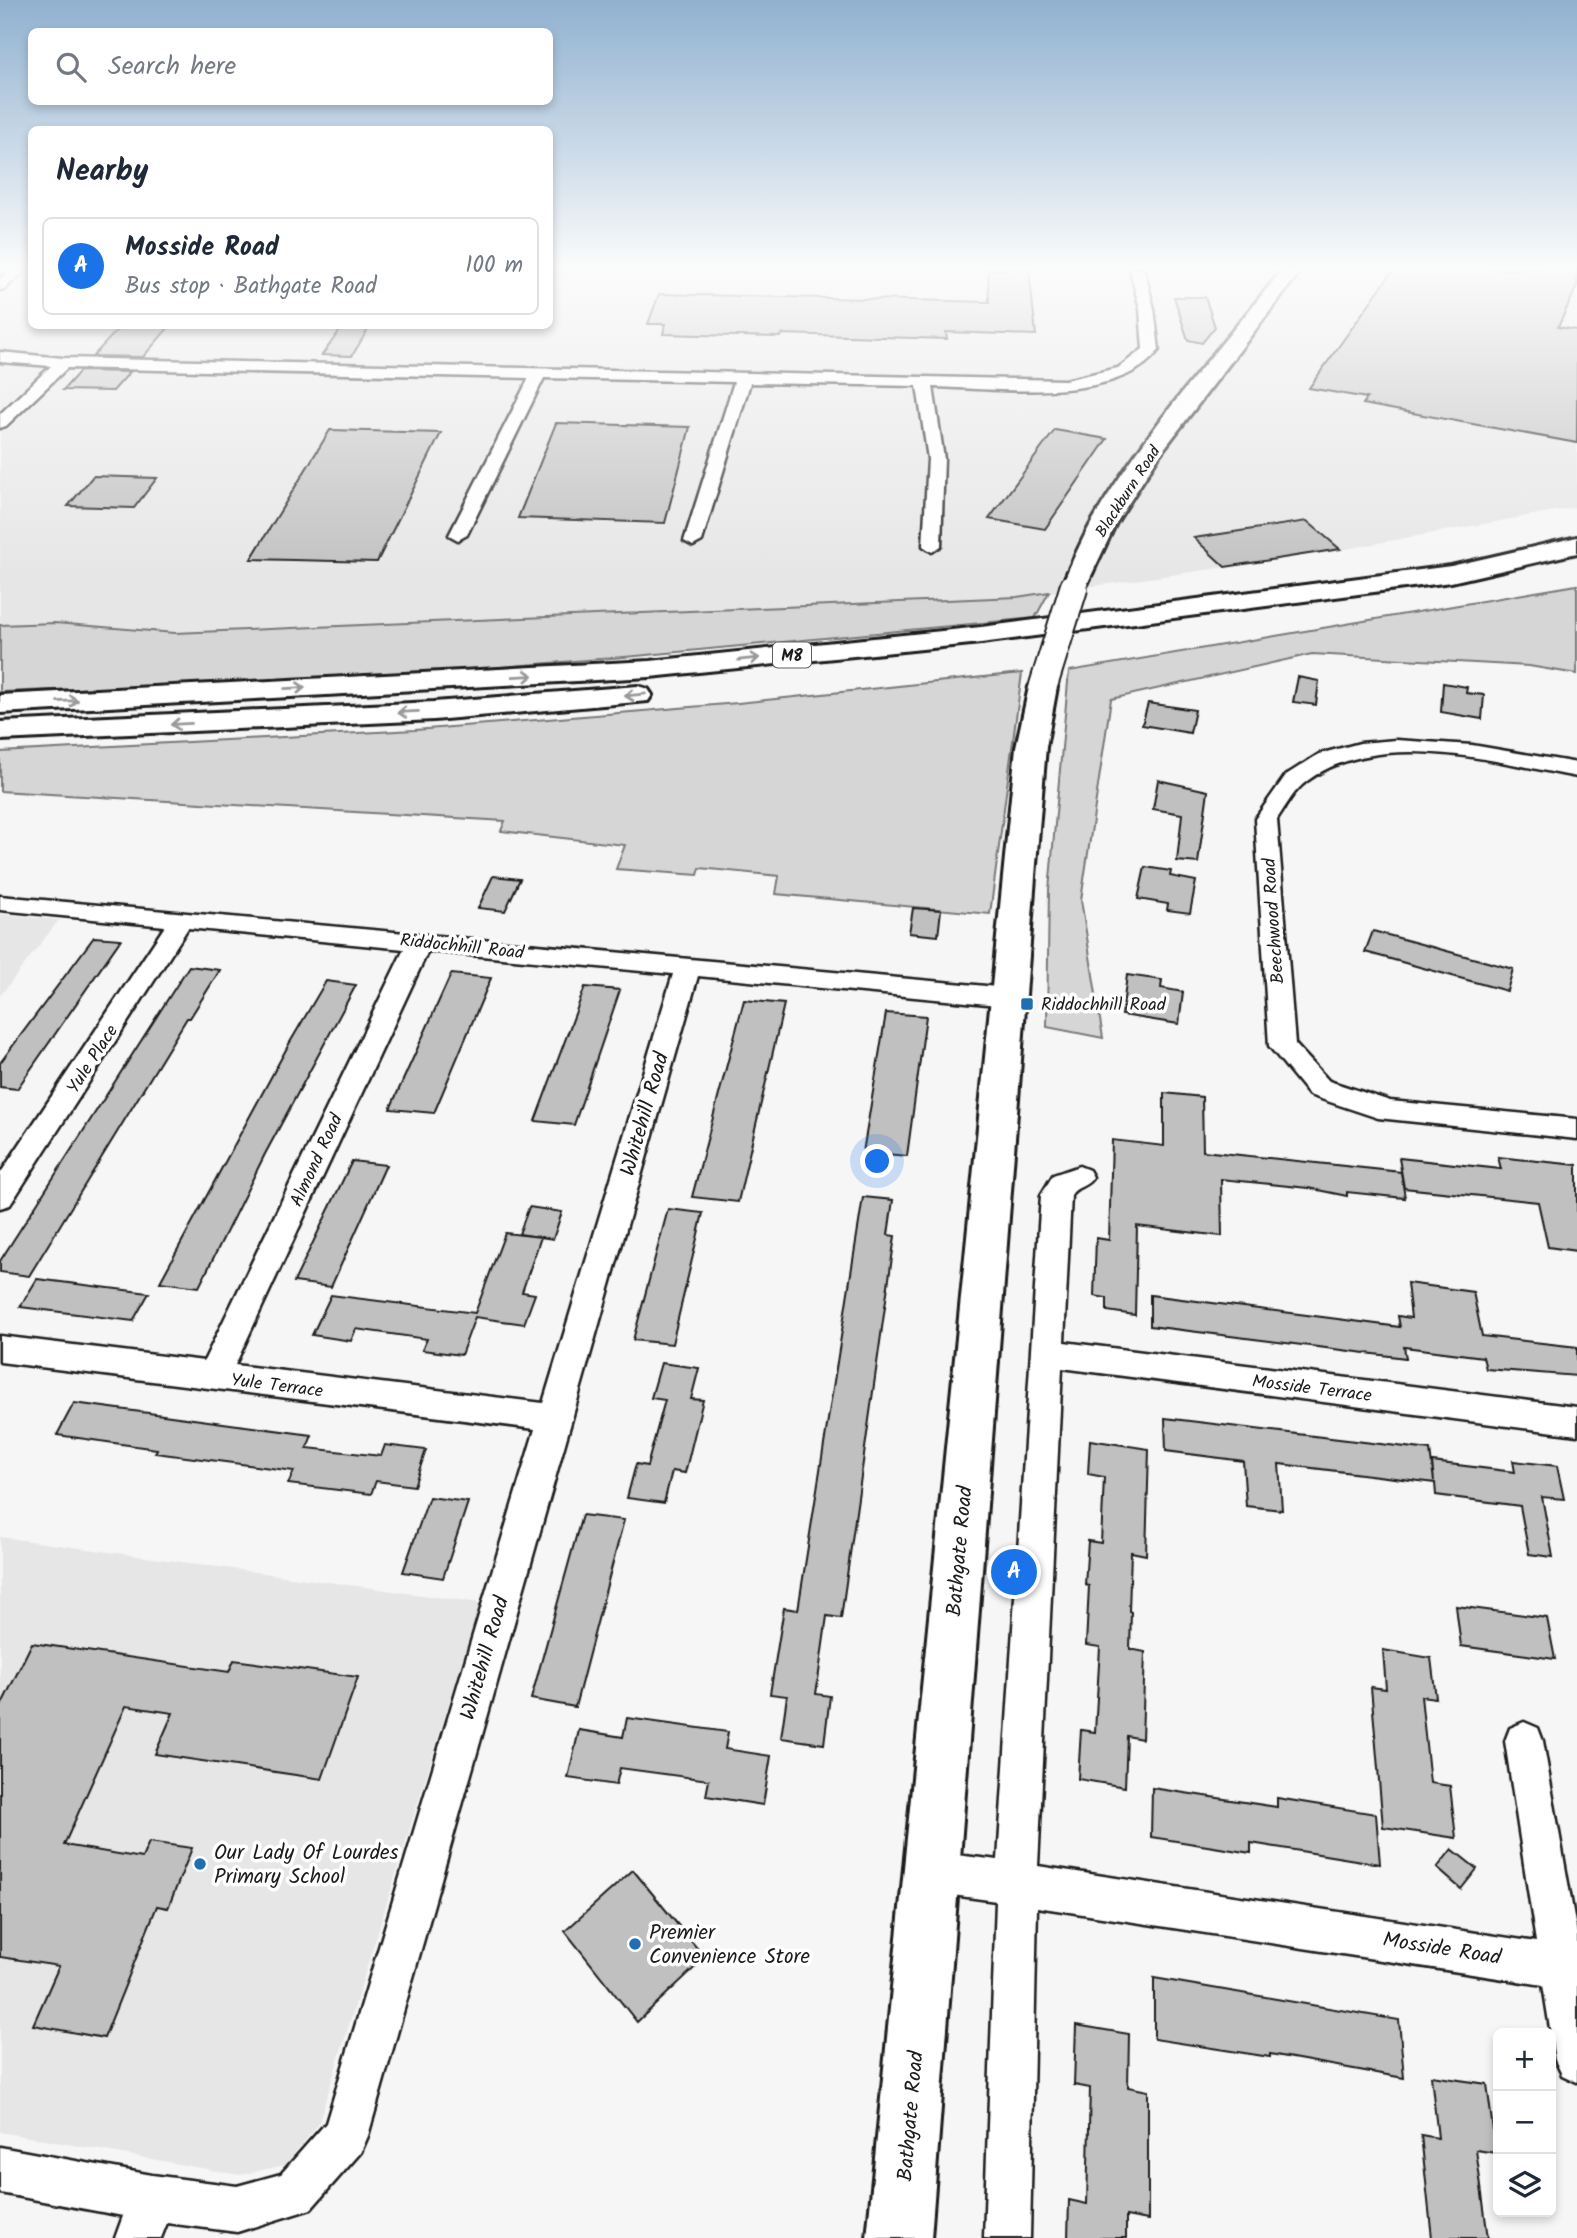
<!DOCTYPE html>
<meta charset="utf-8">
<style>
body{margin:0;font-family:Kalam,sans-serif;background:#f2f2f3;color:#1f2937}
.controls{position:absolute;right:21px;bottom:21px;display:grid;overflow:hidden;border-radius:10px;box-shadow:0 4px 10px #0003}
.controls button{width:63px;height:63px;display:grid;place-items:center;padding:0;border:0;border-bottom:2px solid #e0e1e3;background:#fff;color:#1f2937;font:35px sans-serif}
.you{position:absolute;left:878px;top:1162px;width:24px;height:24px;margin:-18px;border:5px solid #fff;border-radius:50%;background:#1a73e8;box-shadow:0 0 0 10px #1a73e833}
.badge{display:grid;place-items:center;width:46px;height:46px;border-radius:50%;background:#1a73e8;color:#fff;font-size:23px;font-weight:700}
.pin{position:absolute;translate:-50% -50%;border:4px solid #fff;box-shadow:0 2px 7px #0006}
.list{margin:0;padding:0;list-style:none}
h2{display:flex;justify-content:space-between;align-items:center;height:91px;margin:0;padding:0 28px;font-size:30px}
h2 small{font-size:23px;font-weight:400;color:#747a83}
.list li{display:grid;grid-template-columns:46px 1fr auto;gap:21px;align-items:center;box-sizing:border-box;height:98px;margin:0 14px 14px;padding:0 14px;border:2px solid #e0e1e3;border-radius:10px}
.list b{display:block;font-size:26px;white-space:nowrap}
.list p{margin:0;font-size:23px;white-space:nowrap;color:#747a83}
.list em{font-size:23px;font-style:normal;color:#747a83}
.icon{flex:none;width:38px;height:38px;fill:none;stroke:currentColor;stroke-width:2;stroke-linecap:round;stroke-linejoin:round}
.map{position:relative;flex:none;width:1577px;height:2238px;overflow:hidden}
.search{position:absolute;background:#fff;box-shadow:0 4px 10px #0003;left:28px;top:28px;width:525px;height:77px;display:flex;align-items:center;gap:18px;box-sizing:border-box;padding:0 24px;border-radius:10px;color:#747a83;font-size:26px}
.panel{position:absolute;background:#fff;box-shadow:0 4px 10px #0003;left:28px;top:126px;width:525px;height:203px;border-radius:10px}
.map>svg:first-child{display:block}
.built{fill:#e6e6e6}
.green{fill:#d6d6d6;stroke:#797979;stroke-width:2}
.building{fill:#c0c0c0;stroke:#1c1c1c;stroke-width:2}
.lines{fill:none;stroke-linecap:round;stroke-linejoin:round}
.street-casing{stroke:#1c1c1c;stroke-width:5}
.secondary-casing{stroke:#1c1c1c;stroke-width:6}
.highway-casing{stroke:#1c1c1c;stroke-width:6}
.street{fill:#fff;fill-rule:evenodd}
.secondary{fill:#fff;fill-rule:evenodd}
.highway{fill:#fff;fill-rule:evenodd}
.secondary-bridge-casing{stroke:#1c1c1c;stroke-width:31;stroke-linecap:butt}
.secondary-bridge{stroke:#fff;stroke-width:27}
.oneway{stroke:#999}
.poi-dot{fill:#1f6fb2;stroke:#fff;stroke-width:2.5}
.labels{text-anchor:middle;stroke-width:7;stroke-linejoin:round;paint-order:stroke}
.far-street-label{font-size:16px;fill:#1c1c1c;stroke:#fff}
.shield{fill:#fff;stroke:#606060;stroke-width:2}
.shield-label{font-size:16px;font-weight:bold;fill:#1c1c1c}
.street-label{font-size:18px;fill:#1c1c1c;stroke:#fff}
.poi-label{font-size:18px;fill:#1c1c1c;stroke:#fff;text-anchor:start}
.near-street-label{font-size:21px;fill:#1c1c1c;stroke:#fff}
.near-poi-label{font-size:21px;fill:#1c1c1c;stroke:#fff;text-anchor:start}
</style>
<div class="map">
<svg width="1577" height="2238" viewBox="0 0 1577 2238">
<rect width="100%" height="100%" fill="#f6f6f6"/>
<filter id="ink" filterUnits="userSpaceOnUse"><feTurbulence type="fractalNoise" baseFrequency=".0143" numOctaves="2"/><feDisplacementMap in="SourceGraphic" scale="14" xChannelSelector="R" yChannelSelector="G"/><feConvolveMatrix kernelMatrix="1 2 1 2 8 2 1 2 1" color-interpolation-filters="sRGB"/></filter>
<g filter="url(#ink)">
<!-- built -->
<g class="built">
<polygon points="7,269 31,269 32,326 550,326 550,269 1577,269 1577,507 1324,553 1017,597 175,633 55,623 0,625 0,274"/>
<polygon points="0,914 59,920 0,996"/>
<polygon points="0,1537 480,1603 318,2125 285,2165 240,2175 0,2132"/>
</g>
<!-- green -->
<g class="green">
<polygon points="1577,585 1577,674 1529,666 1312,654 1111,699 1081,900 1103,1038 1047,1027 1049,890 1069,671"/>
<polygon points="1049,592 1035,618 636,656 362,678 0,692 0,625 55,623 175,633 1017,597"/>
<polygon points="1022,673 990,914 776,894 779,876 700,868 698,875 616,869 625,845 501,831 505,821 0,791 0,752 415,730 738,703"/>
</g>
<!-- building -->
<g class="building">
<polygon points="988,269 1029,269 1036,335 946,332 947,339 782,334 781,337 736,336 663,334 665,324 648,324 659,294 989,302"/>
<polygon points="1394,269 1577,269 1577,286 1558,327 1577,330 1577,443 1363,404 1367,398 1309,388"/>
<polygon points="1174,297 1205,297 1215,327 1202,343 1188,340"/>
<polygon points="121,326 170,326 143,357 93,356"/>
<polygon points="343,326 370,326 352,356 322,355"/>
<polygon points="80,371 130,372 113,391 63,390"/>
<polygon points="556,423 690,427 665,523 518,518"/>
<polygon points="330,430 441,433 377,562 251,559"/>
<polygon points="1055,430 1107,439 1045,529 989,519"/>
<polygon points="93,476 157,478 134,508 68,506"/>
<polygon points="1307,521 1340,549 1225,567 1194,538"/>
<polygon points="1298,677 1319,681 1316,705 1293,702"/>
<polygon points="1443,683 1467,687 1466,693 1484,695 1482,719 1441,712"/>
<polygon points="1148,703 1195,710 1190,733 1142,725"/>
<polygon points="1158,780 1208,791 1198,863 1177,861 1182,814 1153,809"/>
<polygon points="1145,867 1171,871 1170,876 1196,881 1190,913 1167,910 1168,904 1138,899"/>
<polygon points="493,876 520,879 505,911 478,908"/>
<polygon points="913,908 941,910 938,936 909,933"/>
<polygon points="1373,931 1513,969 1507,991 1365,952"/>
<polygon points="94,937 121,939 17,1089 0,1087 0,1063"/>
<polygon points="189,966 220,970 190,1018 187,1018 29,1276 0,1272 0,1261"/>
<polygon points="451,974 491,978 434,1113 390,1109"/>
<polygon points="1127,975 1162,980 1161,988 1183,992 1179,1024 1122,1015"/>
<polygon points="326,981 356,985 265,1154 199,1287 160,1282 289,1044"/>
<polygon points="585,987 620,990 574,1125 535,1121"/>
<polygon points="744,1000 784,1004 738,1202 692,1197"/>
<polygon points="886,1013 926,1016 907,1156 863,1152"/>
<polygon points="1164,1093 1202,1097 1203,1151 1401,1172 1405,1198 1347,1192 1347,1196 1308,1188 1221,1179 1222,1236 1137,1226 1135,1315 1107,1311 1107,1298 1094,1296 1096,1238 1109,1240 1112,1140 1164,1146"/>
<polygon points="1498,1157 1577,1165 1577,1251 1548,1247 1538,1202 1404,1188 1399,1158 1501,1169"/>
<polygon points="352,1161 386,1165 331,1287 294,1282"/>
<polygon points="863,1197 893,1200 888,1235 895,1236 841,1618 827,1616 816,1694 830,1696 824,1744 781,1738 787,1696 770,1694 784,1608 798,1610"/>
<polygon points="529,1207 562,1212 553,1239 519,1234"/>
<polygon points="668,1209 703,1213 672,1344 633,1340"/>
<polygon points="505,1233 541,1237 522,1292 535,1294 524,1324 475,1317 461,1355 422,1350 427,1339 356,1329 351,1341 312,1335 331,1295 475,1313"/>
<polygon points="37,1279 149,1293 133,1321 20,1307"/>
<polygon points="1407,1283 1473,1292 1482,1336 1577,1347 1577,1376 1486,1369 1483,1357 1404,1347 1406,1358 1150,1326 1150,1295 1400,1327 1398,1316 1411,1318"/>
<polygon points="661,1363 699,1368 691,1399 703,1400 685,1473 672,1471 664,1503 627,1498 636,1464 647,1466 665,1400 651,1398"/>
<polygon points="74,1403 312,1435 307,1448 381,1456 385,1445 426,1450 414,1486 376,1481 371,1494 288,1484 294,1471 155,1453 157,1449 57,1435"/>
<polygon points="1165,1418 1430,1450 1434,1481 1432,1462 1515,1472 1513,1461 1557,1466 1564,1499 1542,1497 1553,1557 1529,1554 1520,1506 1436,1495 1435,1483 1279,1464 1282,1510 1246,1506 1243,1461 1166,1451"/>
<polygon points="1090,1440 1149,1449 1146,1555 1131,1552 1129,1611 1131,1612 1130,1649 1145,1652 1142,1739 1127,1736 1125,1787 1078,1779 1081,1730 1095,1732 1100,1647 1086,1645 1089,1586 1085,1585 1088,1541 1101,1543 1104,1477 1088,1474"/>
<polygon points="429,1497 468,1502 443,1578 403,1572"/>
<polygon points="582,1515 624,1520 575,1707 531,1699"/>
<polygon points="1456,1606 1547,1618 1555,1659 1461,1646"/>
<polygon points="32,1643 229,1672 234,1660 358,1677 322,1779 155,1754 173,1713 126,1706 64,1845 142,1858 149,1842 192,1848 168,1908 157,1906 104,2038 33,2025 59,1966 0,1957 0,1708"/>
<polygon points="1383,1650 1431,1658 1436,1698 1421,1696 1430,1783 1450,1786 1456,1838 1383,1827 1371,1687 1386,1689"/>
<polygon points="627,1718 728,1732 725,1749 771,1756 763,1805 706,1796 709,1780 620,1768 616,1785 568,1778 579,1730 623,1737"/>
<polygon points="1152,1788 1277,1807 1277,1798 1376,1814 1380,1864 1251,1843 1251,1853 1151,1837"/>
<polygon points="1452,1849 1477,1869 1461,1889 1437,1868"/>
<polygon points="633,1870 705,1958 637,2022 565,1931"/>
<polygon points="1154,1978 1399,2020 1404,2078 1270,2054 1270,2057 1154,2039"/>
<polygon points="1076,2025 1129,2034 1128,2087 1148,2091 1148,2220 1126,2216 1126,2238 1068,2238 1069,2200 1087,2204 1090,2088 1074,2085"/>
<polygon points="1431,2076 1487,2084 1496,2153 1476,2150 1488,2238 1432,2238 1421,2135 1438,2138"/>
</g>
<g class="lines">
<!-- street casing -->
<g class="street-casing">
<g id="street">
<polygon points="11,269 26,269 5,289 0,290 0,279"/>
<path d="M1130,269H1144L1154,309L1159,350C1117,406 995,388 933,387L944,459L941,546L932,552L923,546L928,459L917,386L750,383L702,541L693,546L684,541L734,382L544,378L467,535L458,540L449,535L529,378L67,368L6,426L0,428V414L51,366L0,362V352L63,358L1065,380L1118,368L1143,349L1140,309Z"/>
<path d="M1396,740L1472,745L1577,763V777C1496,762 1379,727 1307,781C1294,790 1286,806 1277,819L1295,1044L1329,1081L1390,1101L1577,1119V1139L1378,1118L1309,1095L1269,1046L1255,819L1286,775L1319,754L1360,743Z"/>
<path d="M0,896L1008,988L1017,991L1021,997L1017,1003L1008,1006L698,976L368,2136L361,2152L311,2209L237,2232L167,2223L161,2238H115L123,2216L0,2193V2147L152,2175L237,2186L281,2174L326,2123L535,1429L0,1362V1336L204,1361L404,949L188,928L10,1205L0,1208V1174L165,926L0,910ZM428,951L673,974L543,1403L235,1365Z"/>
<path d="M1079,1166L1089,1170L1093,1177C1088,1187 1076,1186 1071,1195L1064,1342L1577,1407V1435L1062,1368L1038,1866L1536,1942L1505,1741L1510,1728L1524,1722L1538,1728L1543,1741L1577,1934V2082L1562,2075L1555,2060L1543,1985L1037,1907L1030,2238H984L996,1901L931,1892L917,1886L911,1872L917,1858L931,1852L998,1860L1041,1195L1053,1175Z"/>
</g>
</g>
<!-- secondary casing -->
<g class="secondary-casing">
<g id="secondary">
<path d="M1283,269H1302L1160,454L1116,523L1083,593L1074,595L1065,593L1061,587C1071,564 1081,541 1093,520C1146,429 1218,350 1283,269Z"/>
<polygon points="1043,678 1053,681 1057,687 1046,747 1036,864 931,2238 867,2238 1016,747 1029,687 1033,681"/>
</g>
</g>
<!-- highway casing -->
<g class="highway-casing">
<g id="highway">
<polygon points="1577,537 1577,553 1451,582 981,643 650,677 0,713 0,695 650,661 981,627 1451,566"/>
<polygon points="638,686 648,689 652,695 648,701 434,720 0,740 0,722 434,702"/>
</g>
</g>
<!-- street -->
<use href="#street" class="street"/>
<!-- secondary -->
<use href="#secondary" class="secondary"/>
<!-- highway -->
<use href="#highway" class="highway"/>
<!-- secondary-bridge casing -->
<g class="secondary-bridge-casing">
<polyline id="secondary-bridge" points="1043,687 1074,587"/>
</g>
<!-- secondary-bridge -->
<use href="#secondary-bridge" class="secondary-bridge"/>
</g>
<!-- one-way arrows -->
<defs><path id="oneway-shaft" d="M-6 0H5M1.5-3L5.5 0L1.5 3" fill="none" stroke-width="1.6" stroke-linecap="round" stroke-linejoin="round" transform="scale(1.75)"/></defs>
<g class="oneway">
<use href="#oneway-shaft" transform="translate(749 659) rotate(-6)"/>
<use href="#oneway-shaft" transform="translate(523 676) rotate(-3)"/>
<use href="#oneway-shaft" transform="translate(295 688) rotate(-3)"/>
<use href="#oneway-shaft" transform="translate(635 695) rotate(174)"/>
<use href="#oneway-shaft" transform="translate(68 701) rotate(-3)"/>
<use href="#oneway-shaft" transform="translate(408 712) rotate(177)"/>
<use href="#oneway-shaft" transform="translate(181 724) rotate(177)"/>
</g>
</g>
<!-- sky -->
<linearGradient id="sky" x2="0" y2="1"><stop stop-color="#90b1d0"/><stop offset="0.46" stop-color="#fbfbfb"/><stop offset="1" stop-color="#fbfbfb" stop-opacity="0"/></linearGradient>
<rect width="1577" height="582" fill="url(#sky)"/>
<!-- markers -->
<g class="poi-dot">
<rect x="1020" y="997" width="14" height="14" rx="3.5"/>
<circle cx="200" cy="1864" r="7"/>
<circle cx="635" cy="1944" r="7"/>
</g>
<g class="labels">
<!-- far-street labels -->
<g class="far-street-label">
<text transform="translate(1127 491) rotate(-57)" y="6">Blackburn Road</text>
</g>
<!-- shield labels -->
<rect class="shield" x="773" y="642.5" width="38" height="25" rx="5"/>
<g class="shield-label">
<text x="792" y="661">M8</text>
</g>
<!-- street labels -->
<g class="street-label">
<text transform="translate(1273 921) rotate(-94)" y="6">Beechwood Road</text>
<text transform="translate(462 946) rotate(6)" y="6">Riddochhill Road</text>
<text transform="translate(92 1059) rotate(-57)" y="6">Yule Place</text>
<text transform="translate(316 1160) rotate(-65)" y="6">Almond Road</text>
<text transform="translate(277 1385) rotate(7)" y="6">Yule Terrace</text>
<text transform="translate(1312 1388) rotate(7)" y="6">Mosside Terrace</text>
</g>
<!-- poi labels -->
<g class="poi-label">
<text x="1041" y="1010">Riddochhill Road</text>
</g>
<!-- near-street labels -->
<g class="near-street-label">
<text transform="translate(644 1114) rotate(-74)" y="7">Whitehill Road</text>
<text transform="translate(959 1551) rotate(-85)" y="7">Bathgate Road</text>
<text transform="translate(484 1658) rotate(-74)" y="7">Whitehill Road</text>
<text transform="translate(1442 1948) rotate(9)" y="7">Mosside Road</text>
<text transform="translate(910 2116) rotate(-85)" y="7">Bathgate Road</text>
</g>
<!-- near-poi labels -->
<g class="near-poi-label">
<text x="214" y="1859">Our Lady Of Lourdes<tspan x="214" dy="24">Primary School</tspan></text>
<text x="649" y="1939">Premier<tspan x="649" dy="24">Convenience Store</tspan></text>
</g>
</g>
</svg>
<div class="controls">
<button>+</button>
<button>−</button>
<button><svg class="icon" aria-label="layers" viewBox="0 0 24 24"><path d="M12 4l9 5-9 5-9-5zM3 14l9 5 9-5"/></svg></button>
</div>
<div class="you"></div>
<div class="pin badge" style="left:1014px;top:1572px">A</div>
<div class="search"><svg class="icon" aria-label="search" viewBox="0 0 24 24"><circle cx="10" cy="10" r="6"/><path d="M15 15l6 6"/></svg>Search here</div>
<section class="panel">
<h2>Nearby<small></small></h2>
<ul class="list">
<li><span class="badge">A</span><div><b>Mosside Road</b><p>Bus stop · Bathgate Road</p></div><em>100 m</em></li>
</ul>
</section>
</div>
